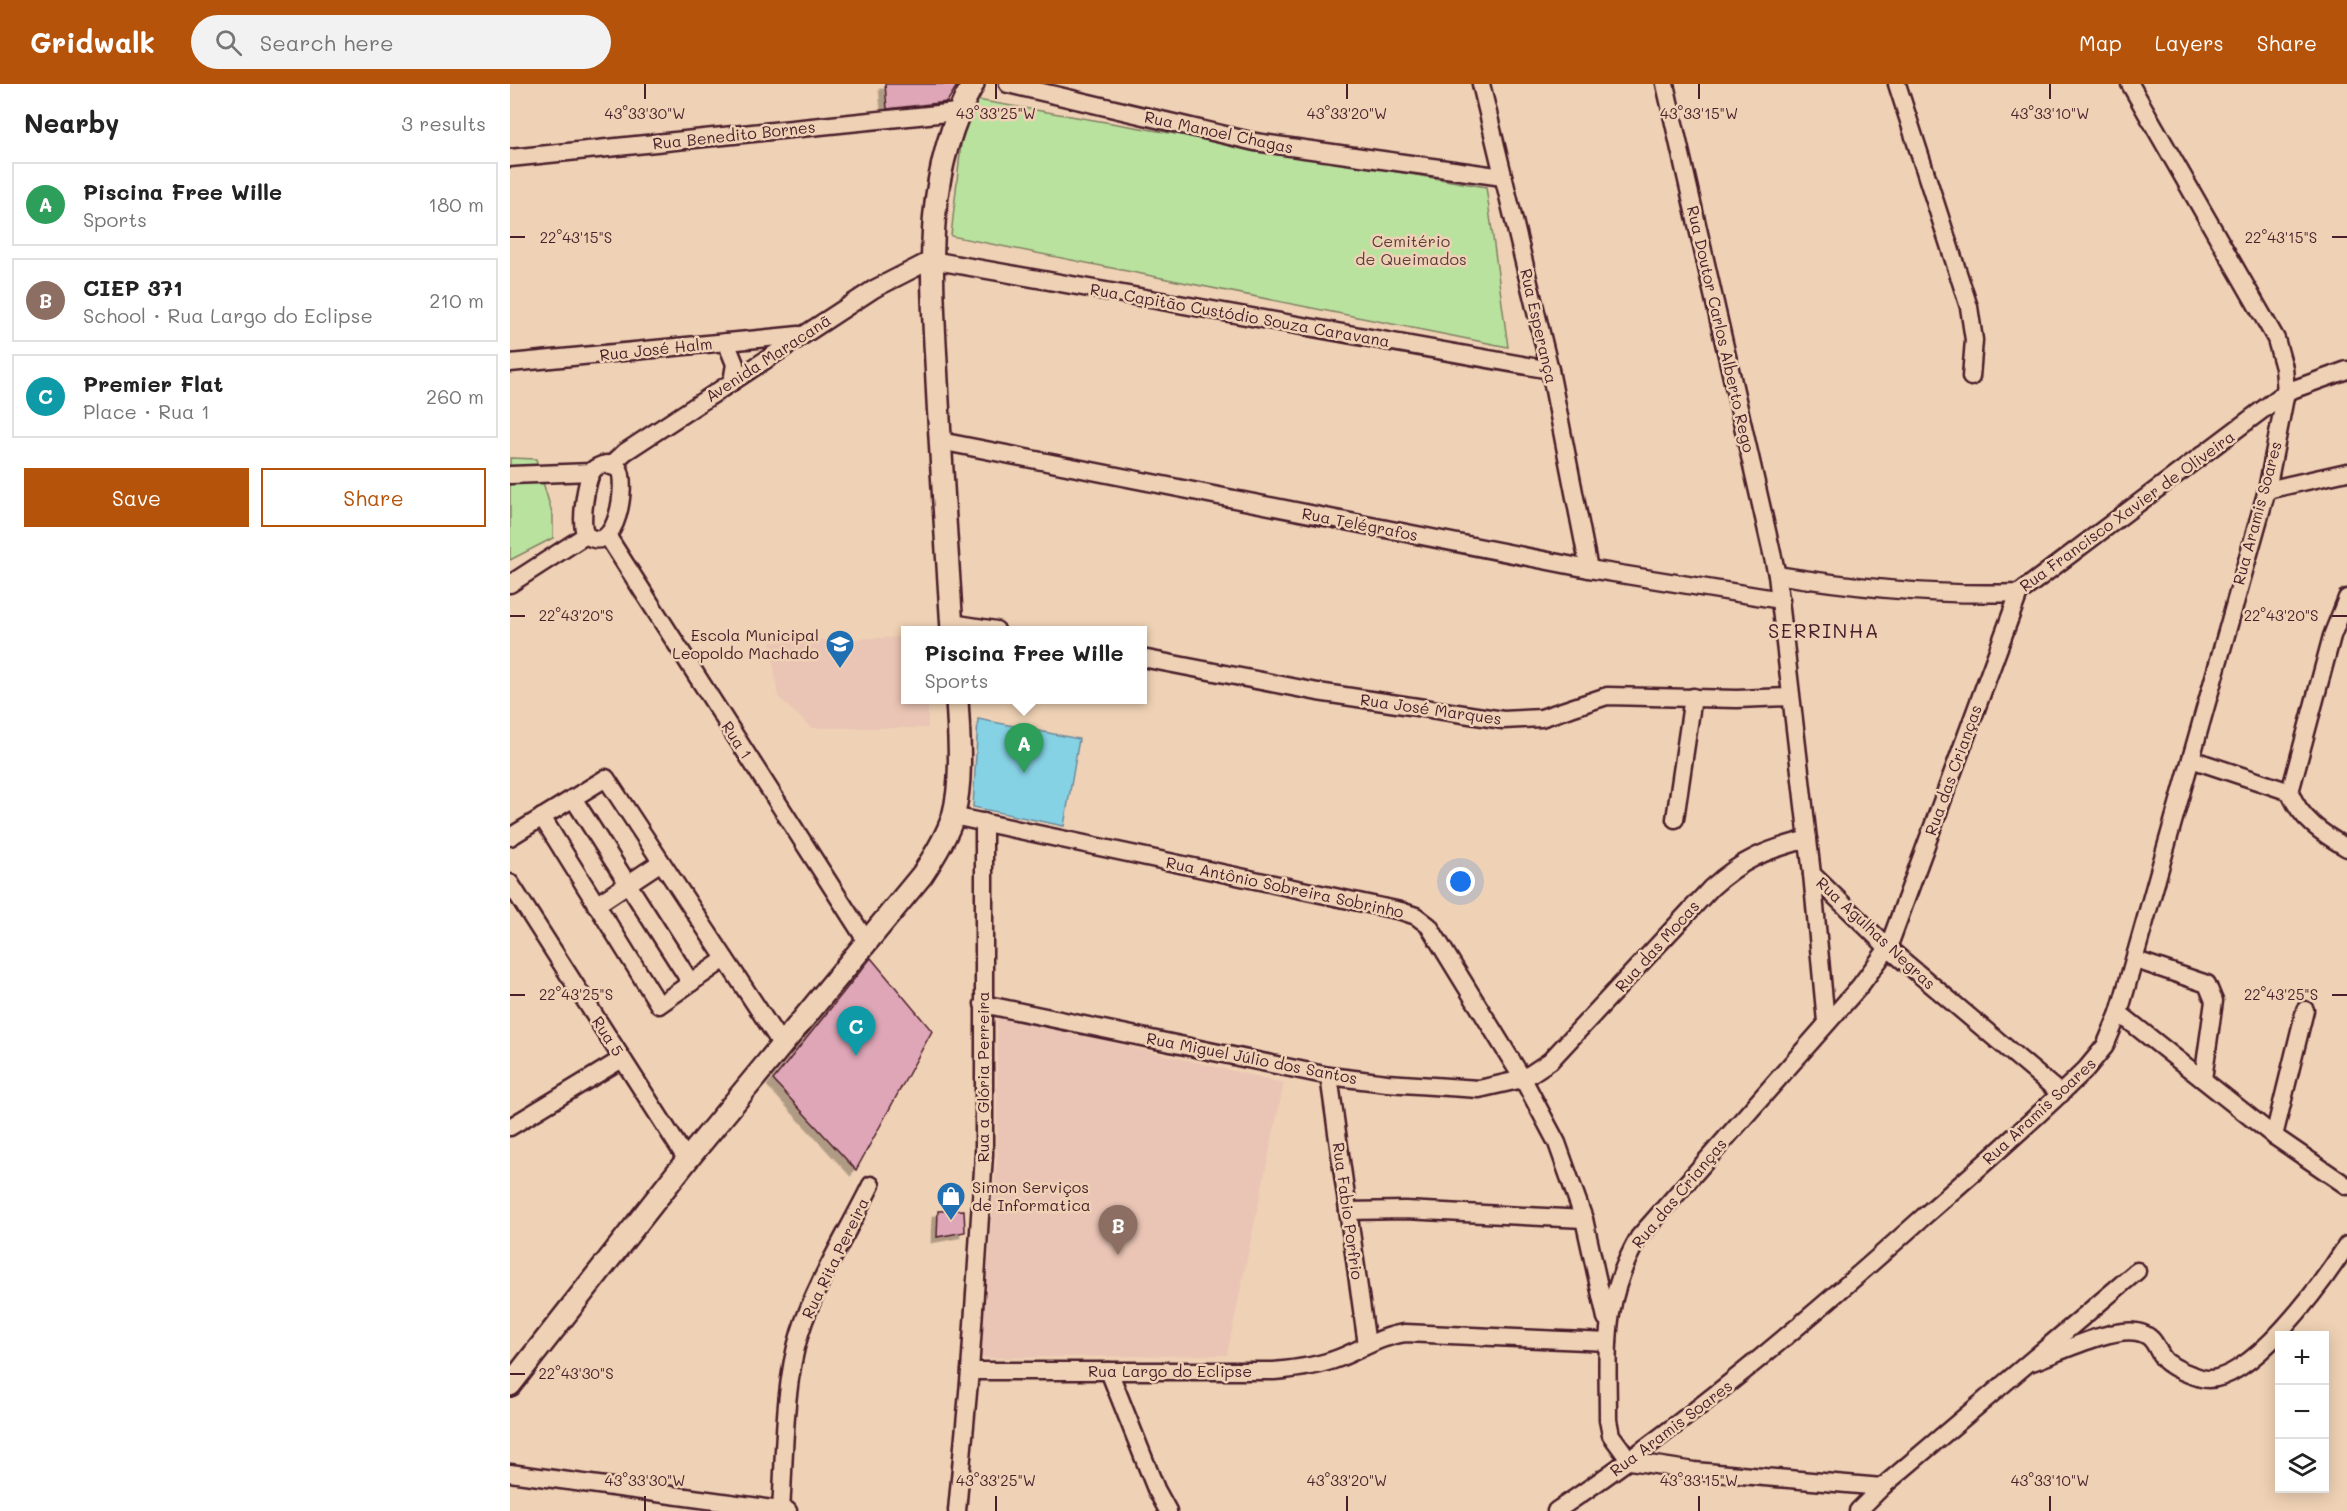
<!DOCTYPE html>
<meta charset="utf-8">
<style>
body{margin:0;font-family:Mali,sans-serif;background:#f2f2f2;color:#222}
.controls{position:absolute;right:18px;bottom:18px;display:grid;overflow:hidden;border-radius:0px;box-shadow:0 3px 15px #0003}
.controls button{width:54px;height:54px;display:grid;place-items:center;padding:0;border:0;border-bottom:2px solid #e0e0e0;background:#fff;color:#222;font:30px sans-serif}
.you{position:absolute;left:951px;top:798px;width:21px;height:21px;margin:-15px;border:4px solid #fff;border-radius:50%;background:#1a73e8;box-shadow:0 0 0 9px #1a73e833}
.badge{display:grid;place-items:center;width:39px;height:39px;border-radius:50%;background:#b45309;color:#fff;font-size:20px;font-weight:700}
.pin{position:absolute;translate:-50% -50px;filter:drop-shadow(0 2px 3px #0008)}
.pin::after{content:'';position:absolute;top:32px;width:21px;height:18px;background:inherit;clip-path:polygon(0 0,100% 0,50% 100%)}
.popup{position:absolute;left:391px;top:542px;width:246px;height:78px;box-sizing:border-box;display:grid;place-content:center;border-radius:0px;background:#fff;filter:drop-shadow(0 2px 4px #0005);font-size:20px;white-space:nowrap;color:#767676}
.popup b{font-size:22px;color:#222}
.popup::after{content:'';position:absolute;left:50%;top:100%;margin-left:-12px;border:12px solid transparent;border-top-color:#fff}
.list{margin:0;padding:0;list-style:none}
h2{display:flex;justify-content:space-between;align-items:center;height:78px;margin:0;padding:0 24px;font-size:26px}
h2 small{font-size:20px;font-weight:400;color:#767676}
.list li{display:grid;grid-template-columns:39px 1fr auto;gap:18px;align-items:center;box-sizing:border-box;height:84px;margin:0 12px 12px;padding:0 12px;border:2px solid #e0e0e0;border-radius:0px}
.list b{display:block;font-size:22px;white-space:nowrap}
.list p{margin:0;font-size:20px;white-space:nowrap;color:#767676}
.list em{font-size:20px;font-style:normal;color:#767676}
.actions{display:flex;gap:12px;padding:18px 24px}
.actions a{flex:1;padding:14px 0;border:2px solid #b45309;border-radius:0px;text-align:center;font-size:21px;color:#b45309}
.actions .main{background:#b45309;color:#fff}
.icon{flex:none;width:33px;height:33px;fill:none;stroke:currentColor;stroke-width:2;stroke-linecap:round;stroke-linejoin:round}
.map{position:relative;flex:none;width:1837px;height:1427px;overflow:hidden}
header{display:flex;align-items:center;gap:36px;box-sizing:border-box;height:84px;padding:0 30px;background:#b45309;color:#fff}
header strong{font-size:28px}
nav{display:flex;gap:33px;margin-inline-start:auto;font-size:21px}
.search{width:420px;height:54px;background:#f2f2f2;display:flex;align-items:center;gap:15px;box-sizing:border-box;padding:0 21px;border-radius:33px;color:#767676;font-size:22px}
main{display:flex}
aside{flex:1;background:#fff}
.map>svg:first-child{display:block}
.built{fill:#eac5b5}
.green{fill:#b9e29e;stroke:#828064;stroke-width:1.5}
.water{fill:#86d2e5;stroke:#6e8a9b;stroke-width:1.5}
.building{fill:#dea6b6;stroke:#4a1f2b;stroke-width:1.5;filter:url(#shadow)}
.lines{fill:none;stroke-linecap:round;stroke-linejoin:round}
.minor-casing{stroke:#4a1f2b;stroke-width:21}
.major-casing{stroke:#4a1f2b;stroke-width:26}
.minor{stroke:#efd2b5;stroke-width:16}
.major{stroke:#efd2b5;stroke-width:21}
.ticks{fill:none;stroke:#4a1f2b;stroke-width:2}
.labels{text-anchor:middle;stroke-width:5;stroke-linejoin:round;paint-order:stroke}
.street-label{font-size:16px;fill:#4a1f2b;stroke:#efd2b5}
.park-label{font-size:16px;fill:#5b3c3c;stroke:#efd2b5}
.poi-label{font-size:16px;fill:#4a1f2b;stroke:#efd2b5;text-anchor:end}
.quarter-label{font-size:20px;letter-spacing:1.5px;fill:#4a1f2b;stroke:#efd2b5}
.ticks-label{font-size:15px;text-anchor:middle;fill:#4a1f2b;stroke:#efd2b5;stroke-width:5;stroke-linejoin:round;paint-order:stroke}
</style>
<header>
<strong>Gridwalk</strong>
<div class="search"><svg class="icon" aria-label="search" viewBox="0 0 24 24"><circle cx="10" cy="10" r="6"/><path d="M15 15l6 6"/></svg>Search here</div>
<nav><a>Map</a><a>Layers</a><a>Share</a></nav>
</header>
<main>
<aside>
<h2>Nearby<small>3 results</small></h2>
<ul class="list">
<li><span class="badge" style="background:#2e9e5b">A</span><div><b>Piscina Free Wille</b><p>Sports</p></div><em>180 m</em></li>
<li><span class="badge" style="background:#8d6e63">B</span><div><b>CIEP 371</b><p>School · Rua Largo do Eclipse</p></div><em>210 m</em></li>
<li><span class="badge" style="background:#0f9aa8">C</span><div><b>Premier Flat</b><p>Place · Rua 1</p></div><em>260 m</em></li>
</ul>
<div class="actions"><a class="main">Save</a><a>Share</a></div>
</aside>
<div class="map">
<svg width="1837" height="1427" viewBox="0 0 1837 1427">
<defs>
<filter id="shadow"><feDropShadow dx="-5.5" dy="5.5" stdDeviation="0" flood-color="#0004"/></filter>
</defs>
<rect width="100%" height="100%" fill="#efd2b5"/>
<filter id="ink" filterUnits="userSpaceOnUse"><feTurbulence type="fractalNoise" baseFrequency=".0167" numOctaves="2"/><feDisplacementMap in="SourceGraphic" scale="12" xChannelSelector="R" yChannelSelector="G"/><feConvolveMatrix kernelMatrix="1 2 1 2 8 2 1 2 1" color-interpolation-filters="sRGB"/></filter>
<g filter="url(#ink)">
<!-- built -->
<g class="built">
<polygon points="395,553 396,616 418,616 418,644 301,644 268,613 260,558"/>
<polygon points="487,931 774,999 717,1271 470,1274 487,1070"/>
</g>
<!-- green -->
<g class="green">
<polygon points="467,16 976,103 998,263 441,152 453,42"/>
<polygon points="0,374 26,375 43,432 43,454 0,476"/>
</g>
<!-- water -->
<polygon class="water" points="468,635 569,655 554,742 463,723"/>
<!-- building -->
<g class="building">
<polygon points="375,0 448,0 437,18 377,25"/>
<polygon points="361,874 422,947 346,1086 263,996"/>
<polygon points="454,1126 455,1148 427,1153 428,1127"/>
</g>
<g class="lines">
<!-- minor casing -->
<g class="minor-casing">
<g id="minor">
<polyline points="498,0 745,58 993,93"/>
<polyline points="971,0 1040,286 1079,485"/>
<polyline points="1155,0 1267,491 1302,790 1378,864 1551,1010"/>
<polyline points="1387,0 1459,223 1464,256 1461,293"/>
<polyline points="0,74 447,28"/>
<polyline points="216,258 225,280 222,298"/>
<polyline points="0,279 289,251"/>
<polyline points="430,357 1079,485 1271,516"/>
<path d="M96,380L109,385C117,398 108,474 76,451C69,441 76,396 83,386C87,382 91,381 96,380Z"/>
<polyline points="101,381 115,368 364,205 421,176 1040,286"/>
<polyline points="0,391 82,388"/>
<polyline points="1757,406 1837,388"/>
<polyline points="98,453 357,858"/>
<path d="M1267,491C1347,504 1427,512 1509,509L1776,308L1837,286"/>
<polyline points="0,500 76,451"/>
<path d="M1837,514L1822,552L1780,708C1790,735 1813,750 1837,764"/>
<polyline points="442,539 486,546"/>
<polyline points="632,574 808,608 993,636 1031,634 1097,612 1227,615 1280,613"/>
<polyline points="1681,675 1780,708"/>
<polyline points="63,714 181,899"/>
<polyline points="443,732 891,827 906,832 919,842 1013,995 1047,1059 1074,1135 1096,1234"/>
<polyline points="32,733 149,921 215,875"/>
<polyline points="1165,735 1183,613"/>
<polyline points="0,753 96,694 272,961"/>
<polyline points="1302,790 1316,938"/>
<polyline points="0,799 177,1076"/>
<polyline points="86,821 151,778"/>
<polyline points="1626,876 1697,900 1704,917 1693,995"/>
<path d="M473,920L819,992L877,999L969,1005L1013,995L1040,977L1201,804C1233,775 1256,766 1298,755"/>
<polyline points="1609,929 1764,1052 1837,1102"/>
<polyline points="819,992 857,1261"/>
<polyline points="0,1043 112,975"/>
<polyline points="1764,1052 1795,926"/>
<polyline points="838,1127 895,1126 1074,1135"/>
<path d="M1522,1278C1548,1269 1601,1243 1627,1248C1649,1252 1645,1270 1658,1279C1666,1285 1681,1291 1691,1294C1736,1307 1815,1195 1837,1161"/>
<path d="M460,1287H764C786,1285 809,1282 829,1274C852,1265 871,1252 895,1249L1098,1258"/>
<polyline points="599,1287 646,1405 658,1427"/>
<polyline points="0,1389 278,1427"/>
<path d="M1372,1403L1184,1387L1120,1377L1101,1351L1098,1336C1098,1264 1091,1219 1129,1153L1350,902L1378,864L1509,509"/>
<path d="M271,1426C275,1370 273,1303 290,1249C305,1200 338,1148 361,1101"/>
<polyline points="447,1427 460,1287 474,1070 474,738"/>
<path d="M1046,1427C1177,1339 1294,1240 1411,1135C1467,1086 1523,1037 1576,985L1595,962L1609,929L1757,406L1776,308L1774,284L1766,255L1620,0"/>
<polyline points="1348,1427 1372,1403 1627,1187"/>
</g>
</g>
<!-- major casing -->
<g class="major-casing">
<g id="major">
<path d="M442,546C437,463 431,380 427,297C422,196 411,92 463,0"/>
<path d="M0,1301L177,1076L412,791C424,773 436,754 443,733C453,697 449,652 447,616"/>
</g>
</g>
<!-- minor -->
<use href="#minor" class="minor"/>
<!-- major -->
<use href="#major" class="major"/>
</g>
</g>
<!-- ticks -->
<path class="ticks" d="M135,0V15M486,0V15M837,0V15M1189,0V15M1540,0V15M0,153H15M1822,153H1837M0,532H15M1822,532H1837M0,911H15M1822,911H1837M0,1290H15M135,1412V1427M486,1412V1427M837,1412V1427M1189,1412V1427M1540,1412V1427"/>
<!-- icons -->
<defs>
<g id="school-pin" transform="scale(1.5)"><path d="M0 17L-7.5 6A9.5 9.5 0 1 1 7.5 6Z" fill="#1f6fb2" stroke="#efd2b5"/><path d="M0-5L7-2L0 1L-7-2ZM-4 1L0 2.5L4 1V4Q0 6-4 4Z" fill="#fff"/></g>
<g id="shop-pin" transform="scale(1.5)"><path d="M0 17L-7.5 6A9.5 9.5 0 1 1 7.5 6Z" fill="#1f6fb2" stroke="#efd2b5"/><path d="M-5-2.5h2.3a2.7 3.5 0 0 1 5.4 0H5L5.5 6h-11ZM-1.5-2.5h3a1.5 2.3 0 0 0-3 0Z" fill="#fff"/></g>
</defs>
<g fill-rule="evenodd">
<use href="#school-pin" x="330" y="560"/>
<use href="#shop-pin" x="441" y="1112"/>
</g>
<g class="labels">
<!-- street labels -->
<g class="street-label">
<text transform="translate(709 48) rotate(12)" y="6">Rua Manoel Chagas</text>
<text transform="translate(224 51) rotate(-6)" y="6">Rua Benedito Bornes</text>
<text transform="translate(730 231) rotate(10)" y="6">Rua Capitão Custódio Souza Caravana</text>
<text transform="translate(1029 242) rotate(77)" y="6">Rua Esperança</text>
<text transform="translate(1211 245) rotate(77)" y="6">Rua Doutor Carlos Alberto Rego</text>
<text transform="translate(146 265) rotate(-6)" y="6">Rua José Halm</text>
<text transform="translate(258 274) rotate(-33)" y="6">Avenida Maracanã</text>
<text transform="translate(1617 427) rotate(-36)" y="6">Rua Francisco Xavier de Oliveira</text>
<text transform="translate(1747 429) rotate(-75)" y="6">Rua Aramis Soares</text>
<text transform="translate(850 440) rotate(11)" y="6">Rua Telégrafos</text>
<text transform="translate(921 625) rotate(8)" y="6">Rua José Marques</text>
<text transform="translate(227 656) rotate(57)" y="6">Rua 1</text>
<text transform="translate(1443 686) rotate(-70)" y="6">Rua das Crianças</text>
<text transform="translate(775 803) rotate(12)" y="6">Rua Antônio Sobreira Sobrinho</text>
<text transform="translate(1366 849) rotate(43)" y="6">Rua Agulhas Negras</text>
<text transform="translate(1147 862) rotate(-48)" y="6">Rua das Mocas</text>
<text transform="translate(98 952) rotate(57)" y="6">Rua 5</text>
<text transform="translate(742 974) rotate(11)" y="6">Rua Miguel Júlio dos Santos</text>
<text transform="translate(473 993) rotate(-90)" y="6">Rua a Glória Perreira</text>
<text transform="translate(1529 1027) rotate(-43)" y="6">Rua Aramis Soares</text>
<text transform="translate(1169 1109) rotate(-50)" y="6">Rua das Crianças</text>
<text transform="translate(838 1127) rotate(82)" y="6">Rua Fabio Porfrio</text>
<text transform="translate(325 1174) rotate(-64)" y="6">Rua Rita Pereira</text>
<text x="660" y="1293">Rua Largo do Eclipse</text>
<text transform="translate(1161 1344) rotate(-37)" y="6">Rua Aramis Soares</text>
</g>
<!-- park labels -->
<g class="park-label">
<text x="901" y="163">Cemitério<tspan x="901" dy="18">de Queimados</tspan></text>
</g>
<!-- poi labels -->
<g class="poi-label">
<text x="309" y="557">Escola Municipal<tspan x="309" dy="18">Leopoldo Machado</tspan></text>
<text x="462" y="1109" text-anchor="start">Simon Serviços<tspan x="462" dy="18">de Informatica</tspan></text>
</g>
<!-- quarter labels -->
<g class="quarter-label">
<text x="1314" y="554">SERRINHA</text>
</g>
</g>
<g class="ticks-label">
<text x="135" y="35">43°33'30"W</text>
<text x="486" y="35">43°33'25"W</text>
<text x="837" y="35">43°33'20"W</text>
<text x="1189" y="35">43°33'15"W</text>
<text x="1540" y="35">43°33'10"W</text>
<text x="66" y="159">22°43'15"S</text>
<text x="1771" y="159">22°43'15"S</text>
<text x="66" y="537">22°43'20"S</text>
<text x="1771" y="537">22°43'20"S</text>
<text x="66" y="916">22°43'25"S</text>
<text x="1771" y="916">22°43'25"S</text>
<text x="66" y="1295">22°43'30"S</text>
<text x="135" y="1402">43°33'30"W</text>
<text x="486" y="1402">43°33'25"W</text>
<text x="837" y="1402">43°33'20"W</text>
<text x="1189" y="1402">43°33'15"W</text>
<text x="1540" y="1402">43°33'10"W</text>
</g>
</svg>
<div class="controls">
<button>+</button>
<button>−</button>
<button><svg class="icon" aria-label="layers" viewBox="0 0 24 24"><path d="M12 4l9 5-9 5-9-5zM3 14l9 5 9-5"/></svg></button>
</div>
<div class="you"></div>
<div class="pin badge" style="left:514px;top:689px;background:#2e9e5b">A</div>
<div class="popup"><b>Piscina Free Wille</b>Sports</div>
<div class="pin badge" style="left:608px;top:1171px;background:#8d6e63">B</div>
<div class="pin badge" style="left:346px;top:972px;background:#0f9aa8">C</div>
</div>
</main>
